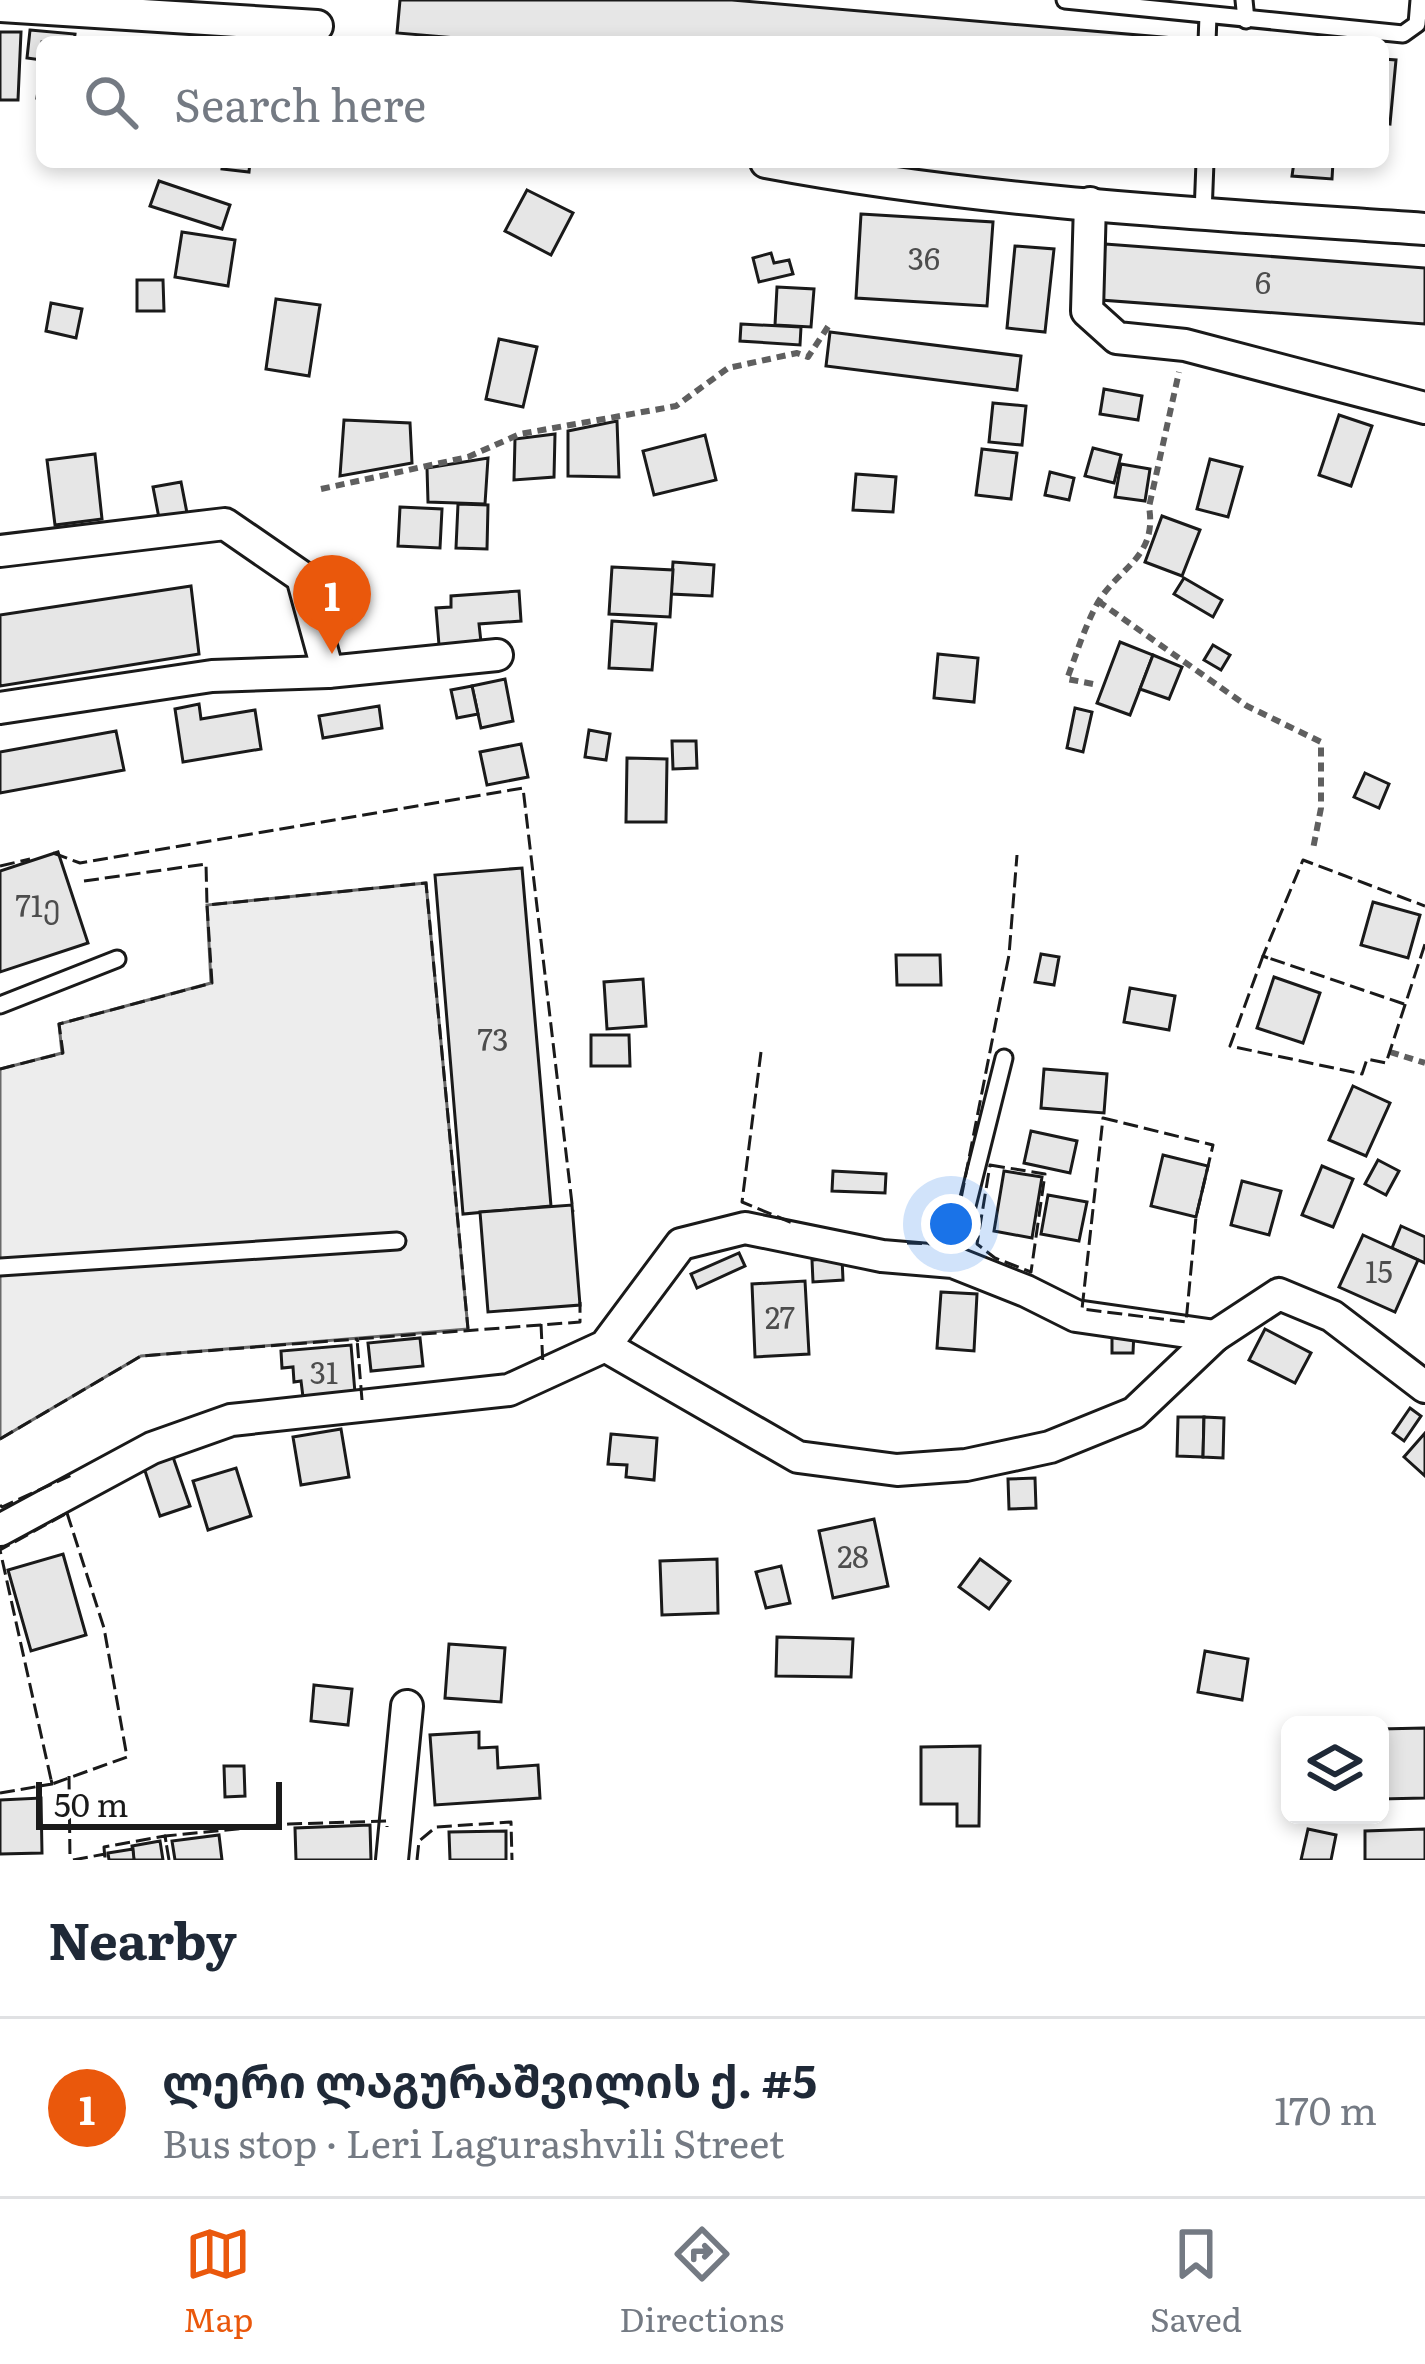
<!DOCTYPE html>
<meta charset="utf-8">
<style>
body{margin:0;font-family:Literata,"Noto Sans Georgian",serif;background:#f2f2f3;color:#1f2937}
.controls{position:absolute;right:36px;bottom:36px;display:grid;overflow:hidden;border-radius:18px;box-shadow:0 6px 18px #0003}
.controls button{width:108px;height:108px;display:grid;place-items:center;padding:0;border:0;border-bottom:3px solid #e0e1e3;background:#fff;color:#1f2937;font:60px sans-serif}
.scale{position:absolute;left:36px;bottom:30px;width:246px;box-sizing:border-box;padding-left:12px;border:6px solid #1a1a1a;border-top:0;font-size:33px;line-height:42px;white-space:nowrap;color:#1a1a1a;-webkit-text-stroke:9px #fff;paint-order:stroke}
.you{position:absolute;left:951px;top:1224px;width:42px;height:42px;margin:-30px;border:9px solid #fff;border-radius:50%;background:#1a73e8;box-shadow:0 0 0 18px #1a73e833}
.badge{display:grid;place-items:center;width:78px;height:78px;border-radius:50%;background:#ea580c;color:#fff;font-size:39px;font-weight:700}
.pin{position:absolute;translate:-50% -99px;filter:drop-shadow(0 3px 6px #0008)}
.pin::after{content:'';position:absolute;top:63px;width:42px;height:36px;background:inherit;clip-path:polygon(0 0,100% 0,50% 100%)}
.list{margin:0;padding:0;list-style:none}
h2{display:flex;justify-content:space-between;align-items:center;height:156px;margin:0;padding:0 48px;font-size:51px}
h2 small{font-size:39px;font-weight:400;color:#747a83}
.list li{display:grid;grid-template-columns:78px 1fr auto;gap:36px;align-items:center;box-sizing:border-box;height:180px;padding:0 48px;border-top:3px solid #e0e1e3}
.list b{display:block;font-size:45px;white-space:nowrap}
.list p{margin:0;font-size:39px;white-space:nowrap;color:#747a83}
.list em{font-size:39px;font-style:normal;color:#747a83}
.icon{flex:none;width:66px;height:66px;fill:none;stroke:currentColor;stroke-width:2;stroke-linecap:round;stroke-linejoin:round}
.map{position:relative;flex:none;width:1425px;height:1860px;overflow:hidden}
.search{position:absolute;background:#fff;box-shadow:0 6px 18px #0003;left:36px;right:36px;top:36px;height:132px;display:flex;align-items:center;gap:30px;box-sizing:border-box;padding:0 42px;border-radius:18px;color:#747a83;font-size:45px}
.sheet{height:336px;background:#fff}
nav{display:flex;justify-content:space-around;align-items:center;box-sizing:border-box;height:168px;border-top:3px solid #e0e1e3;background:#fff;font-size:33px;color:#747a83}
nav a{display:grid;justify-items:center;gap:6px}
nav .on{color:#ea580c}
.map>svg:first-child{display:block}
.built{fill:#ededed;stroke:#6a6a6a;stroke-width:3}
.building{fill:#e6e6e6;stroke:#1a1a1a;stroke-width:3}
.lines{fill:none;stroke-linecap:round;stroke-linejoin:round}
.lane-casing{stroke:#1a1a1a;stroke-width:21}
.street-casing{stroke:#1a1a1a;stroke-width:36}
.path{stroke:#5f5f5f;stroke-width:6;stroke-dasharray:9 6;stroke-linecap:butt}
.lane{stroke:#fff;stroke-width:15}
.street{stroke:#fff;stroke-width:30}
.fence{stroke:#1a1a1a;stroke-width:3;stroke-dasharray:15 6;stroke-linecap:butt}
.labels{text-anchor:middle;stroke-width:9;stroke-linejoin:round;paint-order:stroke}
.number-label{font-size:30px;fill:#4d4d4d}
</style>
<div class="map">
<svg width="1425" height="1860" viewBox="0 0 1425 1860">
<rect width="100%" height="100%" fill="#fff"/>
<!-- built -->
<polygon class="built" points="426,883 468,1329 141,1356 0,1439 0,1069 62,1053 59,1024 211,983 207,905"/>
<!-- building -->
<g class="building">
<polygon points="400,0 732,0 1173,38 1173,42 504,42 397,33"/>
<polygon points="30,30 75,34 74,42 42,42 42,98 37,98 42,60 27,58"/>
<polygon points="0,32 21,32 18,100 0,100"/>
<polygon points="1383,59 1396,60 1390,124 1383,123"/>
<polygon points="223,162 250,162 249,172 222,169"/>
<polygon points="1294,162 1333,162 1332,179 1292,176"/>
<polygon points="159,181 230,205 222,229 150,206"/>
<polygon points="527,190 573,213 551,255 505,231"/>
<polygon points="861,214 993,222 987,306 856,298"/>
<polygon points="182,232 235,240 228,286 175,277"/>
<polygon points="1105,244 1425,268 1425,324 1101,300"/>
<polygon points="1015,246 1054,249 1045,332 1007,328"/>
<polygon points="771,253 774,263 789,260 793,274 759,282 753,258"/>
<polygon points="137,280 163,280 164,311 137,311"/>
<polygon points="777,287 814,289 811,327 775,325"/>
<polygon points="276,299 320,305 309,376 266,369"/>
<polygon points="51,303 82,309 76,338 46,331"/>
<polygon points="741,324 801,327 800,345 740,341"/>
<polygon points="830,332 1021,356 1017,390 826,366"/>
<polygon points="499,339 537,347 523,407 486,399"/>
<polygon points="1104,389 1142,396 1138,420 1100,414"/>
<polygon points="993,403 1026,406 1022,445 989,442"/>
<polygon points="1339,415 1372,426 1351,486 1319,475"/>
<polygon points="344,420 410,423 412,463 340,476"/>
<polygon points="617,421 619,477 568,476 568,431"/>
<polygon points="555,434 554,477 514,480 515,439"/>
<polygon points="705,435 716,480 654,495 643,451"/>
<polygon points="1093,448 1121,455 1114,483 1085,476"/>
<polygon points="982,449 1017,453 1011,499 976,495"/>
<polygon points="95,454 102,519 55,525 47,460"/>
<polygon points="488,458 485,504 428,502 427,468"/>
<polygon points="1210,459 1242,467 1228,517 1197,509"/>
<polygon points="1121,464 1150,469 1145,501 1115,497"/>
<polygon points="1050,472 1074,478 1069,500 1045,495"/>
<polygon points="856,474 896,477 893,512 853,510"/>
<polygon points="181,482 187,513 159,518 153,487"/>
<polygon points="458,504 488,505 487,549 456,548"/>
<polygon points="400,507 442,509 440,548 398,546"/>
<polygon points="1162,516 1200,530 1182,576 1145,562"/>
<polygon points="673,562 714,565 712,596 671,594"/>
<polygon points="612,567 673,570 670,617 609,614"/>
<polygon points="1184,578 1222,600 1213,617 1174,594"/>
<polygon points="191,586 199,654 0,686 0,615"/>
<polygon points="519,591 521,621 479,624 481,642 439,645 436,608 451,607 451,596"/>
<polygon points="612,621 656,624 652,670 609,668"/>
<polygon points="1120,642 1153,655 1130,715 1097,703"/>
<polygon points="1213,645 1230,655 1221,670 1204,660"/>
<polygon points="938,654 978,658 974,702 934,698"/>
<polygon points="1153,655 1182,667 1169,699 1140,689"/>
<polygon points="505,679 513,721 481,728 472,686"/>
<polygon points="472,686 478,714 457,718 451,690"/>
<polygon points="199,704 201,719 255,710 261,749 183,762 175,709"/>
<polygon points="379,706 382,728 323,738 319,716"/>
<polygon points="1075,708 1092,712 1083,752 1067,748"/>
<polygon points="589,730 610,734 606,760 585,757"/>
<polygon points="116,731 124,770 0,793 0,752"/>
<polygon points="672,741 696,741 697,768 673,769"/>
<polygon points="521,744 528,777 487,785 480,752"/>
<polygon points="627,758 667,759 666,822 626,822"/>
<polygon points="1365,773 1389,784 1379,808 1354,797"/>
<polygon points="58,852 88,943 0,972 0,871"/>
<polygon points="522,868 551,1206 463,1214 435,875"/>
<polygon points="1373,902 1420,915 1408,958 1361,945"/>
<polygon points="1041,954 1059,957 1054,985 1035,982"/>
<polygon points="896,955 940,955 941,985 897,985"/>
<polygon points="1274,977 1320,993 1303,1043 1257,1028"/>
<polygon points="643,979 646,1026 607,1029 604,982"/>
<polygon points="1130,988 1175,996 1169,1030 1124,1022"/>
<polygon points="591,1035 629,1035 630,1066 591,1066"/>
<polygon points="1044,1069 1107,1074 1104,1113 1041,1108"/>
<polygon points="1353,1086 1390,1103 1366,1156 1329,1140"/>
<polygon points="1031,1131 1077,1141 1070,1173 1024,1163"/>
<polygon points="1163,1155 1208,1166 1196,1217 1151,1206"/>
<polygon points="1378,1160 1399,1171 1386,1195 1365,1184"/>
<polygon points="1322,1166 1353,1179 1333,1227 1302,1215"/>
<polygon points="833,1171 886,1174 885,1193 832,1191"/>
<polygon points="1004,1171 1042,1177 1032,1238 994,1231"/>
<polygon points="1242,1181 1281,1191 1269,1235 1231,1225"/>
<polygon points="1048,1195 1087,1202 1079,1241 1041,1234"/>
<polygon points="572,1205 580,1305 488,1312 480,1212"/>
<polygon points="1401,1226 1425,1237 1425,1263 1392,1248"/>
<polygon points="1363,1235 1418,1260 1395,1312 1339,1287"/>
<polygon points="739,1253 745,1266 697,1288 691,1274"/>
<polygon points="842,1258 843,1280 813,1282 812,1260"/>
<polygon points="805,1281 809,1354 755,1357 752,1284"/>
<polygon points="941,1292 977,1294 974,1351 937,1348"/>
<polygon points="1265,1329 1311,1353 1295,1383 1249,1360"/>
<polygon points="1112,1330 1134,1331 1133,1353 1112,1353"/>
<polygon points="420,1338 423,1366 371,1371 368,1343"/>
<polygon points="351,1345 355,1393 303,1397 301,1381 294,1382 293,1367 282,1368 281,1351"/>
<polygon points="1410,1408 1421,1416 1404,1441 1393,1433"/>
<polygon points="1178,1417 1204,1417 1203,1457 1177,1456"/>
<polygon points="1204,1417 1224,1418 1223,1458 1203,1457"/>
<polygon points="341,1429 349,1477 301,1485 293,1437"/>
<polygon points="1425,1433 1425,1476 1404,1457"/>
<polygon points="611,1434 657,1438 654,1480 626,1477 627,1465 608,1464"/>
<polygon points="173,1457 190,1506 160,1516 144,1468"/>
<polygon points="236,1468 251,1516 208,1530 193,1481"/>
<polygon points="1035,1478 1036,1508 1009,1509 1008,1479"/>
<polygon points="874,1519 888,1586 833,1598 819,1531"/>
<polygon points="63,1554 86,1635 31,1651 8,1570"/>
<polygon points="717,1559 718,1613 662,1615 660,1561"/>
<polygon points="980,1559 1010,1581 989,1609 959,1587"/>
<polygon points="781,1566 790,1603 766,1608 756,1572"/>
<polygon points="777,1637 853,1639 851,1677 776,1676"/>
<polygon points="449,1644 505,1648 501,1702 445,1698"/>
<polygon points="1205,1651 1248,1659 1242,1700 1198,1692"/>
<polygon points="314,1685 352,1689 348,1725 311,1721"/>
<polygon points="1425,1728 1425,1798 1380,1799 1380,1729"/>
<polygon points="479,1732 479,1748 497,1747 498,1768 538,1765 540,1798 435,1805 430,1735"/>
<polygon points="980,1746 979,1826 957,1826 957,1804 921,1804 921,1747"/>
<polygon points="224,1766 244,1766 245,1796 225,1797"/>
<polygon points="41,1798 42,1853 0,1854 0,1800"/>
<polygon points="370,1825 371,1860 296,1860 295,1828"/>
<polygon points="1308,1829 1336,1835 1331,1860 1301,1860"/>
<polygon points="1425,1829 1425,1860 1365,1860 1365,1831"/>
<polygon points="506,1831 506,1860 450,1860 449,1832"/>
<polygon points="219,1835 222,1860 175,1860 172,1841"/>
<polygon points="160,1841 163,1860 134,1860 132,1846"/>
<polygon points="133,1849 134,1860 109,1860 108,1853"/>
</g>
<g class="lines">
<!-- lane casing -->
<g class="lane-casing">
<g id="lane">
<polyline points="1065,0 1403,34 1417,24 1419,0"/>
<polyline points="1244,0 1246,20"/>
<polyline points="1207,42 1208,16"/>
<polyline points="1203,214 1205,162"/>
<polyline points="0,1005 117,959"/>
<polyline points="953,1262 1004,1058"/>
<polyline points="0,1267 397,1241"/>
</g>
</g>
<!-- street casing -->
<g class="street-casing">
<g id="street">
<polyline points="0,6 317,26"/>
<path d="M766,162C983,203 1206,214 1425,229"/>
<polyline points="1090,203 1087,311 1117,338 1185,345 1425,408"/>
<polyline points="0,551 225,524 302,577 328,672"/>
<polyline points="0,708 212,676 328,672 497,655"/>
<polyline points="605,1346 798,1457 897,1470 966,1465 1050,1447 1134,1413 1215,1336 1279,1294 1332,1316 1425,1387"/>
<polyline points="0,1530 152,1448 231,1420 509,1390 605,1346 681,1244 745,1228 882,1256 953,1262 1026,1291 1076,1316 1215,1336"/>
<polyline points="392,1860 407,1706"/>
</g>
</g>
<!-- path -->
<g class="path">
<polyline points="321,489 468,457 520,434 676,406 728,368 797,353 808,357 831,322"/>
<polyline points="1098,601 1247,706 1321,742 1321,808 1313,849"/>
<path d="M1093,684L1067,679C1076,655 1084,629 1096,606C1115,569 1158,559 1149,507L1179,372"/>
<polyline points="1390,1052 1425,1063"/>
</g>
<!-- lane -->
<use href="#lane" class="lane"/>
<!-- street -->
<use href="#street" class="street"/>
<!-- fence -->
<g class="fence">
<polyline points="53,853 80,863 523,788 573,1212"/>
<polyline points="0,866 30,859"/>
<polyline points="84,881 206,864 207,905"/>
<polyline points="1268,958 1263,956 1303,860 1425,906"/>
<polyline points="1404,1004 1263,956 1230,1046 1362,1074 1367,1059 1386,1063 1425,944"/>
<polyline points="761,1052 742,1202 795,1224"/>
<polyline points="0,1069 63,1053 59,1024 212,983 207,905 426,883 468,1329"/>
<polygon points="1103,1118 1213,1145 1196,1217 1186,1322 1082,1309"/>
<polygon points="990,1165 1045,1174 1031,1272 995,1258 977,1244"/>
<polyline points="907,1243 937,1244 957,1219 1009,955 1017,855"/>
<polyline points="541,1324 543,1366"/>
<polyline points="362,1400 357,1339 580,1322 580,1302"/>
<polyline points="0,1439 141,1356 357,1339 358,1342"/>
<polyline points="0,1505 2,1507 72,1475"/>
<polygon points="67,1513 104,1628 127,1757 52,1784 0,1550"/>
<polyline points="69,1776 70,1860"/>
<polyline points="0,1793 52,1784 51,1779"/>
<polyline points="73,1860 105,1854 105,1860 104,1847 165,1836 166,1842"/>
<polyline points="169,1860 165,1836 289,1824 387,1821 387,1827"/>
<polyline points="417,1860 419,1841 436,1827 511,1822 512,1860"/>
</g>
</g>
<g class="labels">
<!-- number labels -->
<g class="number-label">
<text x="924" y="270">36</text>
<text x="1263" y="294">6</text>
<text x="38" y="917">71ე</text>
<text x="493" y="1051">73</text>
<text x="1379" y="1283">15</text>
<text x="780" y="1329">27</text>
<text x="324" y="1384">31</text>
<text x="853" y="1568">28</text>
</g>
</g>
</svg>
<div class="controls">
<button><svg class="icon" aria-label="layers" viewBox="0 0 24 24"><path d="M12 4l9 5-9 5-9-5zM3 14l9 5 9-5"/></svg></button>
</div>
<div class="scale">50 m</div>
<div class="you"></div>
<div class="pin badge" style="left:332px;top:654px">1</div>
<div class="search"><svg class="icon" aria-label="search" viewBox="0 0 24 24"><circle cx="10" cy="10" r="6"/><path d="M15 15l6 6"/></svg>Search here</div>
</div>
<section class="sheet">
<h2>Nearby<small></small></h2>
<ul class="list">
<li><span class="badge">1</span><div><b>ლერი ლაგურაშვილის ქ. #5</b><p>Bus stop · Leri Lagurashvili Street</p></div><em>170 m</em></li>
</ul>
</section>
<nav>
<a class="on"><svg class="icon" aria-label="map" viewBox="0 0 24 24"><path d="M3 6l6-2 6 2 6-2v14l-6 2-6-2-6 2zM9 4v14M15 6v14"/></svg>Map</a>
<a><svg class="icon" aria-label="directions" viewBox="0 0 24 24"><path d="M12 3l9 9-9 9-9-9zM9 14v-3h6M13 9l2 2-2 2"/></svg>Directions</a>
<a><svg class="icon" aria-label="saved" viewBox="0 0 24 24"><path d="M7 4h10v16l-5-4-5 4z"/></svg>Saved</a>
</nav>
